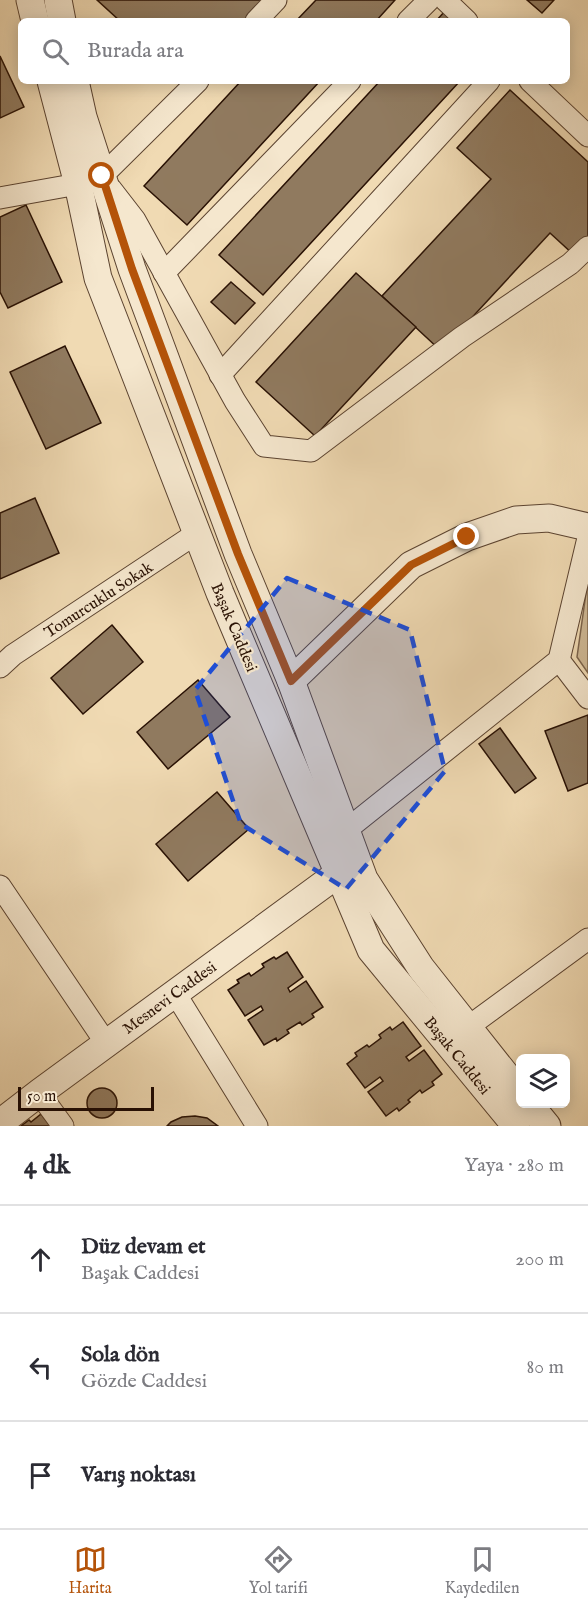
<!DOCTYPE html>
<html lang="tr">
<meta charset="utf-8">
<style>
body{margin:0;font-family:"IM FELL English",serif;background:#f2f2f3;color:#2b2b33}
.controls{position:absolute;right:18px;bottom:18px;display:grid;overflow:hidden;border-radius:9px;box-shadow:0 3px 15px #0003}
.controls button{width:54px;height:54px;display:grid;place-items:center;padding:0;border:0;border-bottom:2px solid #e1e1e2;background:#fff;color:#2b2b33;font:30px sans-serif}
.scale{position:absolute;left:18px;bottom:15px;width:136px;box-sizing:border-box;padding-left:6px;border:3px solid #291104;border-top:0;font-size:16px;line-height:21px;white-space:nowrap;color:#291104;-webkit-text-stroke:4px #f5e7ce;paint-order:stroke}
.stop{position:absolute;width:18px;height:18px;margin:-14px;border:4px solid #b45309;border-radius:50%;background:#fff}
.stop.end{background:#b45309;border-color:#fff;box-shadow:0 2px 6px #0008}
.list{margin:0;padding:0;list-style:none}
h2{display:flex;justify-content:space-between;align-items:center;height:78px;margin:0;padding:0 24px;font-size:26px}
h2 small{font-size:20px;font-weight:400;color:#7c7c81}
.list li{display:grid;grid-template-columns:39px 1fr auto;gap:18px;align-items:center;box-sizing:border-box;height:108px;padding:0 24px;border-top:2px solid #e1e1e2}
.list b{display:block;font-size:22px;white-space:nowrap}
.list p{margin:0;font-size:20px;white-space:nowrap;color:#7c7c81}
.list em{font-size:20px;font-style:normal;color:#7c7c81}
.icon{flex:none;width:33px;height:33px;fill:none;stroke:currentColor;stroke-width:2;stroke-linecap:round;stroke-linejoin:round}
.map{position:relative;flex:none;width:588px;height:1126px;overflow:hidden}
.search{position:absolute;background:#fff;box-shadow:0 3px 15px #0003;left:18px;right:18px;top:18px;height:66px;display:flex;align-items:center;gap:15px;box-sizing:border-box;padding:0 21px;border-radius:9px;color:#7c7c81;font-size:22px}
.sheet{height:402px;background:#fff}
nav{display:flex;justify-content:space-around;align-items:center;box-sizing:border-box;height:84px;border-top:2px solid #e1e1e2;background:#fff;font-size:16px;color:#7c7c81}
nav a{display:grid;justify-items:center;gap:3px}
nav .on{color:#b45309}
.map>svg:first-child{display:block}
.green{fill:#ceb895;stroke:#7c644c;stroke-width:1.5}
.building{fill:#907a5f;stroke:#291104;stroke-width:1.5}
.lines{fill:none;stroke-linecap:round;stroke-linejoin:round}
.minor-casing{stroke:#5b4330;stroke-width:23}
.tertiary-casing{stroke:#5b4330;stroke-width:29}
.minor{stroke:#f5e7ce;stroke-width:21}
.tertiary{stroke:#f5e7ce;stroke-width:27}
.route{stroke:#b45309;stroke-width:8}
.marked{fill:#1d4ed8;fill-opacity:0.2;stroke:#1d4ed8;stroke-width:4.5;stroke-dasharray:12 8;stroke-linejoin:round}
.labels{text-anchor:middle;stroke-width:4.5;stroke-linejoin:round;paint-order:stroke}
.street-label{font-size:16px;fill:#291104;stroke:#f5e7ce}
</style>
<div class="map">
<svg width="588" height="1126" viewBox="0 0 588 1126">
<rect width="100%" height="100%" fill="#f0dab3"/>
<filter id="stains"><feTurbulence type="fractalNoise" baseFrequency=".00333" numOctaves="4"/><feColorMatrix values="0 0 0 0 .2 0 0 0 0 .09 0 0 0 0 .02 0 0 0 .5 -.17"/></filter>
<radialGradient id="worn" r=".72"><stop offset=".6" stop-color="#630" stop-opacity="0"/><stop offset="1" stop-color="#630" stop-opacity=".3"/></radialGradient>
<!-- green -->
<polygon class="green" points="588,579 588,673 577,657"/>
<!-- building -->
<g class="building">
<polygon points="97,0 267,0 248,21 120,21"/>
<polygon points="316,0 395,0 376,21 296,21"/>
<polygon points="527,0 554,0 542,13"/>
<polygon points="445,11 456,21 436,21"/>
<polygon points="0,56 24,107 0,118"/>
<polygon points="241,81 320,81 187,225 144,186"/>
<polygon points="380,81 460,81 263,295 219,255"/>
<polygon points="510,90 588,162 588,240 574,255 550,233 441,351 382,296 491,179 457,148"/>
<polygon points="26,205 62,282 8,308 0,292 0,217"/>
<polygon points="356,273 416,327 315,436 256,382"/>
<polygon points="231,282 255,303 235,324 211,302"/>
<polygon points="65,346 101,423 46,449 10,372"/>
<polygon points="35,498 59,553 0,579 0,513"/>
<polygon points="112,625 143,662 83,714 51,678"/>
<polygon points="198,680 230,717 168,769 137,732"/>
<polygon points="588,715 588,783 568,791 545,731"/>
<polygon points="500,728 536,778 515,793 479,744"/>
<polygon points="217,792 249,829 188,881 156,844"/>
<polygon points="287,952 303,977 288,988 290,992 306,981 323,1007 312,1014 314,1017 302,1025 300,1022 287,1030 289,1033 277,1041 276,1038 264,1045 248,1020 263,1010 261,1006 245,1016 228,990 239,983 237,980 249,973 251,976 264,967 262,964 274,957 276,959"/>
<polygon points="403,1022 421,1046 406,1057 409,1061 424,1050 442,1074 432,1082 434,1085 422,1093 420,1090 408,1100 410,1102 399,1111 397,1108 386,1116 368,1092 383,1081 380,1077 365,1088 347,1064 357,1056 355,1053 367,1045 369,1047 381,1038 379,1035 390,1027 392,1030"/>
<circle cx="102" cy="1103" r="15"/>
<polygon points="41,1114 51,1126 21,1126 29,1120 31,1122"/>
<polygon points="195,1116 207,1118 218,1126 167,1126 171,1122 182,1117"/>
</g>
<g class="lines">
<!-- minor casing -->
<g class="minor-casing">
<g id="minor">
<polyline points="445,0 467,21"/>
<polyline points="256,21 276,0"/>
<polyline points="408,21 429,0"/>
<polyline points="530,81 588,136"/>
<polyline points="111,189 135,220 235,401 264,446 311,451 462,337 570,264 588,247"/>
<polyline points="0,198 78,184 102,176 198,81"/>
<polyline points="164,273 350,81"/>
<polyline points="220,375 489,81"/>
<polyline points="559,660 588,698"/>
<polyline points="0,667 13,655 197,533"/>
<polyline points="345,831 559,660 588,538"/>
<polyline points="0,886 106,1043"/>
<polyline points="175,993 257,1126"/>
<polyline points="468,1027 588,939"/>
<polyline points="39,1093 63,1126"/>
</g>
</g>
<!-- tertiary casing -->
<g class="tertiary-casing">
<g id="tertiary">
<polyline points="30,0 35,21"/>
<polyline points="58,0 62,21"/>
<polyline points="51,81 78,184 98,278 220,593 371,950 516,1126"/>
<polyline points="75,81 83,117 132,269 238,554 291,681 364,879 421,968 520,1093"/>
<polyline points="291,681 411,565 467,537 516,520 549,518 588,527"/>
<polyline points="529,1104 547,1126"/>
<polyline points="0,1123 39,1093 339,873"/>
</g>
</g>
<!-- minor -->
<use href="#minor" class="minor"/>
<!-- tertiary -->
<use href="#tertiary" class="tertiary"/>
</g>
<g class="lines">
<!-- route -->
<polyline class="route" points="102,176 132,269 238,554 291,681 411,565 467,537"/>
</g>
<!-- marked area -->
<path class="marked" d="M287,578L410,630L445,771L346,889L241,824L195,690Z"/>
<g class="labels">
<!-- street labels -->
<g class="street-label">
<text transform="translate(98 599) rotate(-33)" y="6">Tomurcuklu Sokak</text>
<text transform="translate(235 627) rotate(67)" y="6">Başak Caddesi</text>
<text transform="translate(169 997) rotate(-36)" y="6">Mesnevi Caddesi</text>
<text transform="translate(458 1055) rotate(51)" y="6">Başak Caddesi</text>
</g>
</g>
<rect width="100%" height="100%" filter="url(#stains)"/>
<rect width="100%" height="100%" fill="url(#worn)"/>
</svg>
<div class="controls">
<button><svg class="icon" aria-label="layers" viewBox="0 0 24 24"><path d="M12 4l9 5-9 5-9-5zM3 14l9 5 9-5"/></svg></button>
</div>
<div class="scale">50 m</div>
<div class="stop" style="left:102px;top:176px"></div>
<div class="stop end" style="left:467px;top:537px"></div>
<div class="search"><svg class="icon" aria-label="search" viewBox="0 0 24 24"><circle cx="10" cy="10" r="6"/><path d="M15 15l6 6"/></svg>Burada ara</div>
</div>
<section class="sheet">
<h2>4 dk<small>Yaya · 280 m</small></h2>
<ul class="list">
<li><svg class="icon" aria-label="ahead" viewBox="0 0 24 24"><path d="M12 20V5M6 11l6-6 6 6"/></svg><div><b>Düz devam et</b><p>Başak Caddesi</p></div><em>200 m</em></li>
<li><svg class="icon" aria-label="left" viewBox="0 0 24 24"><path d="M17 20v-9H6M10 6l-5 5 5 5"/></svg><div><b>Sola dön</b><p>Gözde Caddesi</p></div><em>80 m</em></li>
<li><svg class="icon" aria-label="arrive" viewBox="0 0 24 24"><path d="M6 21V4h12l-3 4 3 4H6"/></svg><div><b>Varış noktası</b></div></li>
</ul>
</section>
<nav>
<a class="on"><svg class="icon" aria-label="map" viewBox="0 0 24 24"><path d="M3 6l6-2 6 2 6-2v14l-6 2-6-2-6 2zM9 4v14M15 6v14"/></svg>Harita</a>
<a><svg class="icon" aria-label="directions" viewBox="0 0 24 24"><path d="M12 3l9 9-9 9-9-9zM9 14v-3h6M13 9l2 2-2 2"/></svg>Yol tarifi</a>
<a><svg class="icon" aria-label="saved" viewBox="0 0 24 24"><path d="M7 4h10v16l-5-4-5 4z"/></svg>Kaydedilen</a>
</nav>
